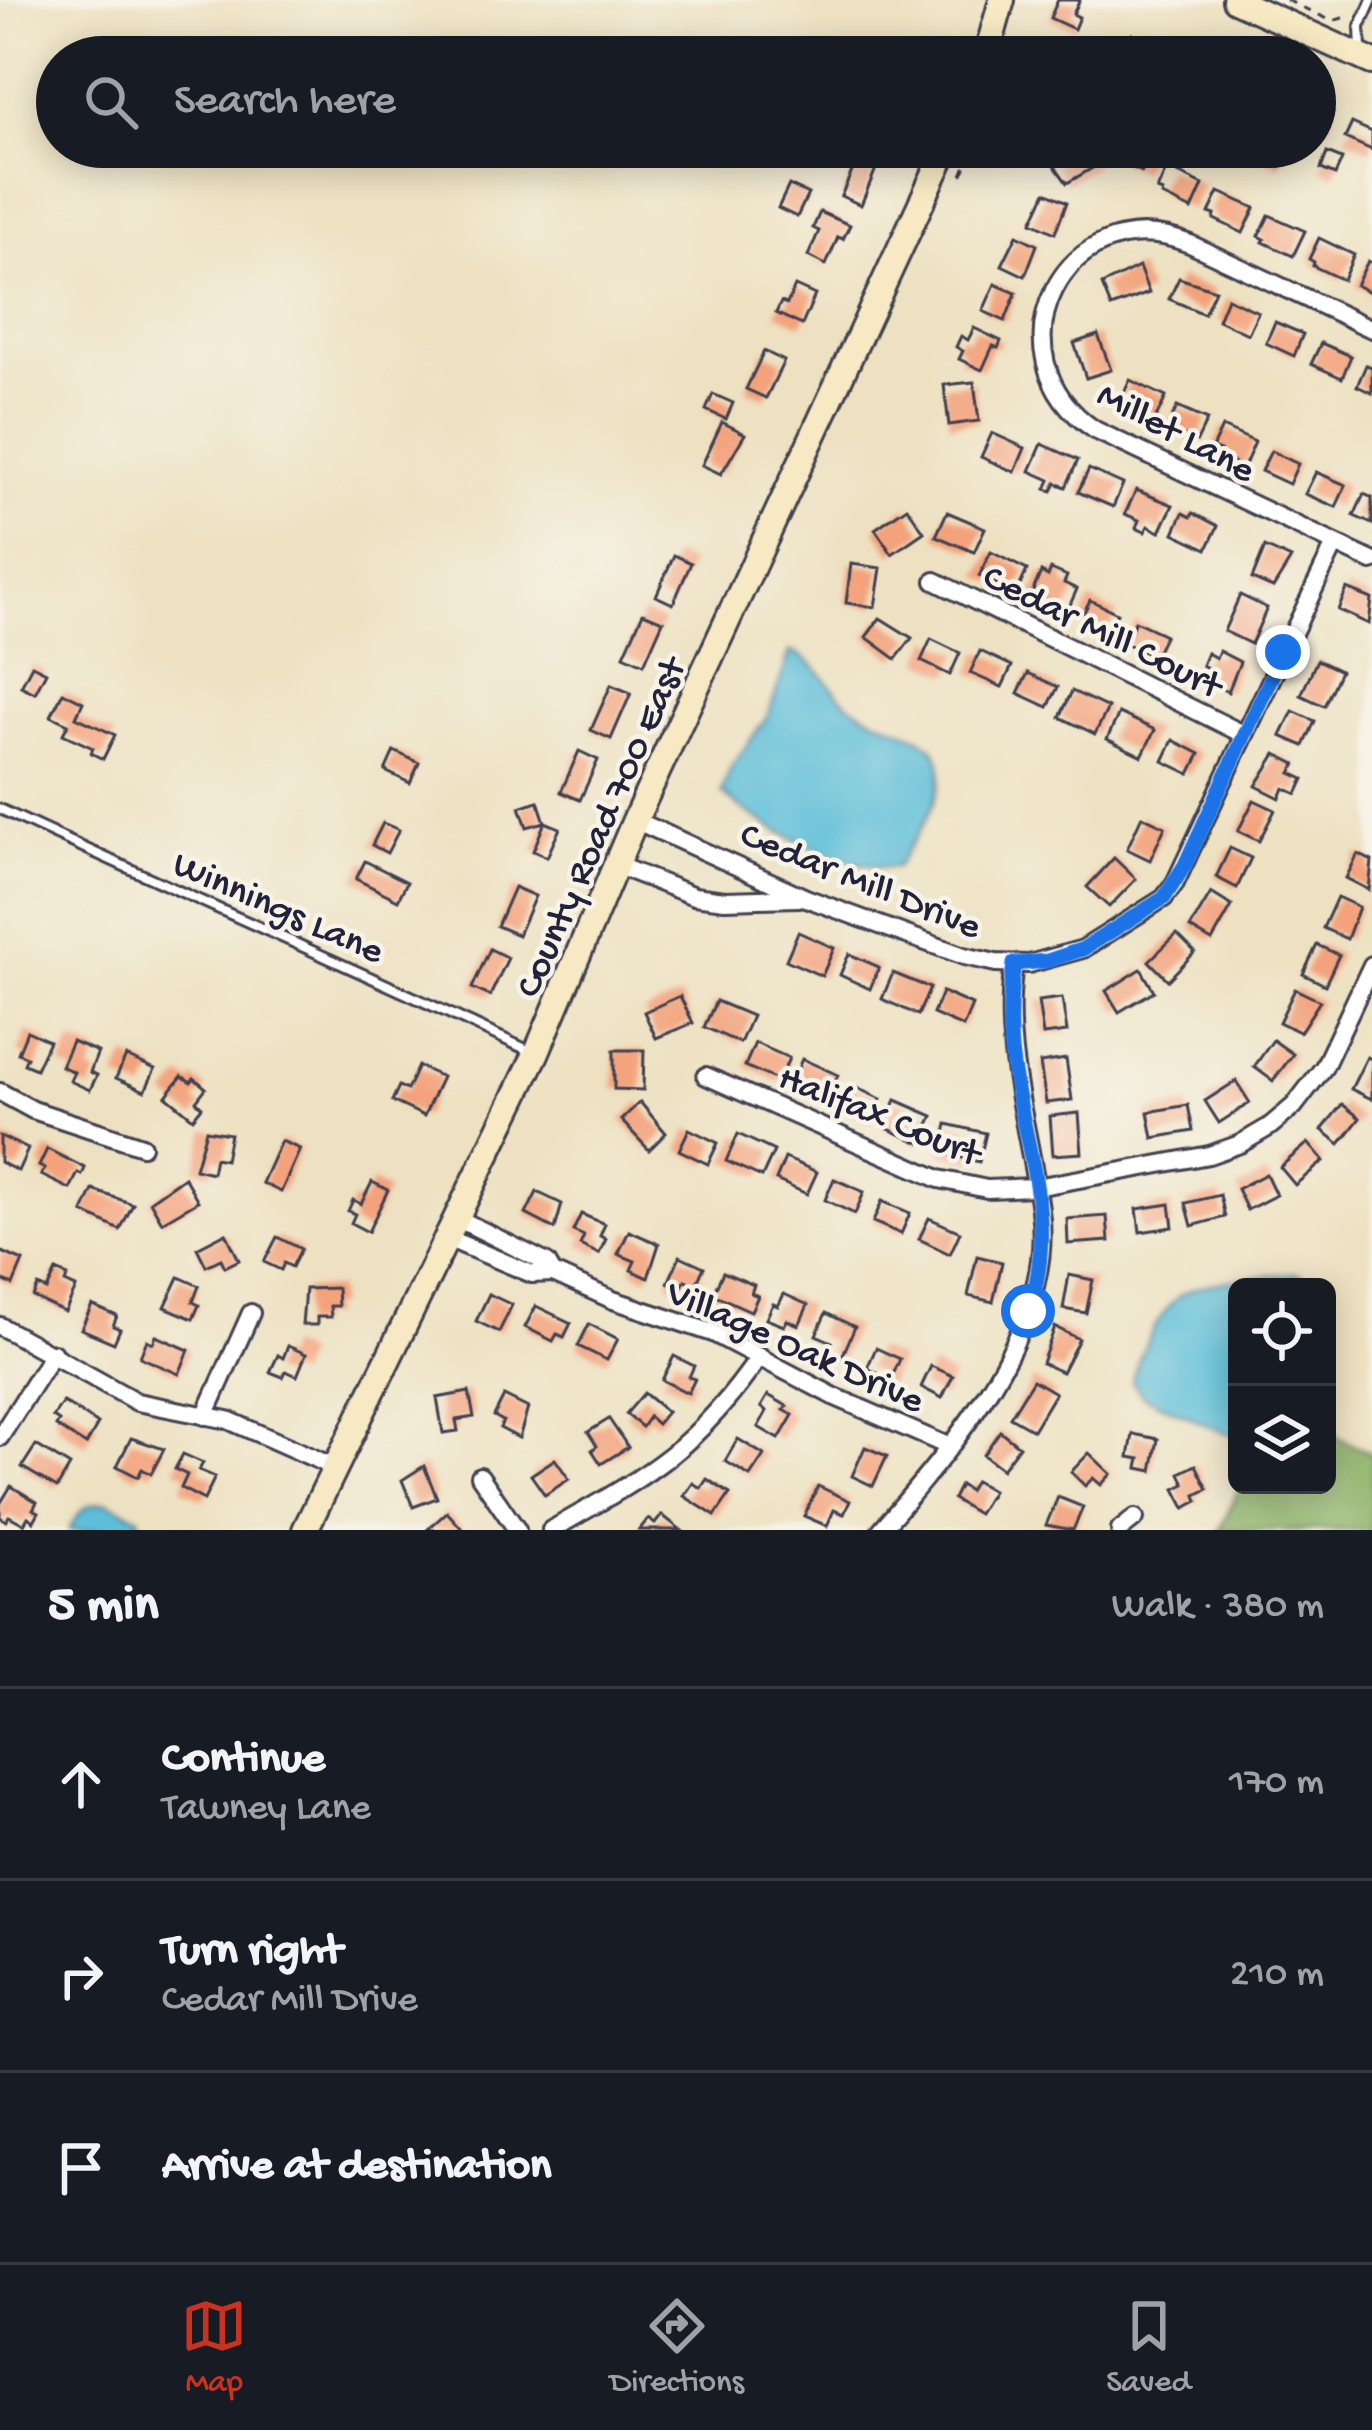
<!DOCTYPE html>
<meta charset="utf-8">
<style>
body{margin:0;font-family:"Gochi Hand",sans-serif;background:#20242c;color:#f1f3f6}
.controls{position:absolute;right:36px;bottom:36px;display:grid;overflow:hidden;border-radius:18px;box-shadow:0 6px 30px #0003}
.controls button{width:108px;height:108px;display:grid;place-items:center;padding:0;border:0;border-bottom:3px solid #363941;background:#171b24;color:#f1f3f6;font:60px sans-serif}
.stop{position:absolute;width:36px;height:36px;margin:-27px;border:9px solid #1a73e8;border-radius:50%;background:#fff}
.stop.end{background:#1a73e8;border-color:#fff;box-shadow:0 3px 12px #0008}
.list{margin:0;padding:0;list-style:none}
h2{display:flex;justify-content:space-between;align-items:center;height:156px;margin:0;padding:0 48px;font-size:51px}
h2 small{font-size:39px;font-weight:400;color:#9ea1a6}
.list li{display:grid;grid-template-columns:78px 1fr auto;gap:36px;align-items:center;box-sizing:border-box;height:192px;padding:0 48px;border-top:3px solid #363941}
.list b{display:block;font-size:45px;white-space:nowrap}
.list p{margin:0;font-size:39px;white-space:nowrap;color:#9ea1a6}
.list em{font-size:39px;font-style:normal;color:#9ea1a6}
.icon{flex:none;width:66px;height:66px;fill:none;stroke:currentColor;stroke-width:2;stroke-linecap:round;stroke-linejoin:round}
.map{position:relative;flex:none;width:1372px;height:1530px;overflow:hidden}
.search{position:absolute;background:#171b24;box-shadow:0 6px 30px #0003;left:36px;right:36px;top:36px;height:132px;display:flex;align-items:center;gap:30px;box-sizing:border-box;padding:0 42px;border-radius:66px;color:#9ea1a6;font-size:45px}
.sheet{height:732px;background:#171b24}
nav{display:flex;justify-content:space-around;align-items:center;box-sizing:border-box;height:168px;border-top:3px solid #363941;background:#171b24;font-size:33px;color:#9ea1a6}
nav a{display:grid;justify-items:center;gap:6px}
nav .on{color:#c8321e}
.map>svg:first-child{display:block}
.forest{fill:#8db267;stroke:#586a51;stroke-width:3}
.water{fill:#5bbed9;stroke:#3e708a;stroke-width:3}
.building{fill:#f3a27c}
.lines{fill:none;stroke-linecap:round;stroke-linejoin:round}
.lane-casing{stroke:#403f4f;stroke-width:14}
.street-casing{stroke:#403f4f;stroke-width:22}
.secondary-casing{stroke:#403f4f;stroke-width:30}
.path{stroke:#403f4f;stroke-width:3;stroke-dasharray:9 9;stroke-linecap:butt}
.lane{stroke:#fff;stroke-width:8}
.street{stroke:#fff;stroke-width:16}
.secondary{stroke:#f6e9c3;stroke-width:24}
.route{stroke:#1a73e8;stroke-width:15}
.labels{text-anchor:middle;stroke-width:9;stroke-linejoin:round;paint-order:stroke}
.street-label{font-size:39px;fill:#22223b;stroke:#f7f3e8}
</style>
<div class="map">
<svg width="1372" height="1530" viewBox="0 0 1372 1530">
<rect width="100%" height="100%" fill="#f7f3e8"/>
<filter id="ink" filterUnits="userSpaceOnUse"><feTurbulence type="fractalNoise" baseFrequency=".00833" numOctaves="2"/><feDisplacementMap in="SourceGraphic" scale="24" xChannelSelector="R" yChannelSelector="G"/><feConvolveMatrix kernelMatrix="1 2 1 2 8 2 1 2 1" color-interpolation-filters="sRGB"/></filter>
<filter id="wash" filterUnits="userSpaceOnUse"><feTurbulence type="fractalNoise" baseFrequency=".004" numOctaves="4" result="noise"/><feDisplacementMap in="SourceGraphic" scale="48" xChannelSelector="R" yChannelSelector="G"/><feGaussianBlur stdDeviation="2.7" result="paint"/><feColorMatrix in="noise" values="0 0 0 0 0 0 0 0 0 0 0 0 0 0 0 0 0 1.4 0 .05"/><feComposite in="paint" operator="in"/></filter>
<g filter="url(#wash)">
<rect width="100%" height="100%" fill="#ede1c1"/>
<!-- forest -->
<polygon class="forest" points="1327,1432 1372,1454 1372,1530 1220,1530 1241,1485 1327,1485"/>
<!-- water -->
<g class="water">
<path d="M790,652C818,659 829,691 852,706C875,722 905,727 927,743C965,771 915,839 896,867C849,871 756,826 722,792L731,767L768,716Z"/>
<path d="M1296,1273L1313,1281V1287H1237V1435L1225,1433L1143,1396L1132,1381C1138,1356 1161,1307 1184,1293C1210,1278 1267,1277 1296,1273Z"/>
<path d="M107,1502L139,1517L140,1530H69C79,1511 85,1503 107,1502Z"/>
</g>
<g id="blocks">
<!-- building -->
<g class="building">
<polygon points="1058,0 1080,0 1073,14 1079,17 1074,29 1050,18"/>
<polygon points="1132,34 1177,57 1121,57"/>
<polygon points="1315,105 1333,113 1326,131 1315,126"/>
<polygon points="1352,123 1372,132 1372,150 1345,138"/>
<polygon points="863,147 882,154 861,205 841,196"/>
<polygon points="1079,147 1096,166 1067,183 1054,165"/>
<polygon points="1120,147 1151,151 1142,172 1114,159"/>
<polygon points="1263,147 1289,147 1280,167 1258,157"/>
<polygon points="1327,153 1342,159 1335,175 1321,169"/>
<polygon points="1167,168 1203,185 1192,210 1162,196 1163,192 1157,190"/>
<polygon points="789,185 808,194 797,217 778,208"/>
<polygon points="1046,192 1067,202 1055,233 1032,222"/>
<polygon points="1219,192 1255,208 1243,233 1214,219 1215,215 1209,213"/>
<polygon points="820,212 850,225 843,239 838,237 826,265 808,256 819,231 813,228"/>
<polygon points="1269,215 1305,231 1293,256 1263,242 1265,239 1259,236"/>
<polygon points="1017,235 1037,245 1025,276 1002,265"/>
<polygon points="1319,238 1354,255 1343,280 1313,266 1314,262 1309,259"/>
<polygon points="1368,261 1372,263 1372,293 1356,285"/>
<polygon points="1139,267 1149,293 1111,307 1102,285"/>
<polygon points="1179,278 1215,290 1204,314 1169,299"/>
<polygon points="995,284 1016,293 1005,321 983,311"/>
<polygon points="795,286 815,295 802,325 776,313 781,302 787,304"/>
<polygon points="1227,298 1258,312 1248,334 1218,320"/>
<polygon points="1275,322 1303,334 1294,356 1266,343"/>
<polygon points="974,328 1001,341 998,348 993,346 982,370 959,359 963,351 956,347 961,336 968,340"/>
<polygon points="1098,335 1111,370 1086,378 1074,343"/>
<polygon points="1321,343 1351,356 1342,378 1311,364"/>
<polygon points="764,351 784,361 766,398 746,389"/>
<polygon points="1366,365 1372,367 1372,393 1357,386"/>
<polygon points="1130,380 1166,397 1153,424 1124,410 1125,406 1119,403"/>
<polygon points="974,382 979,421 949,425 944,385"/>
<polygon points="713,394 733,403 726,419 706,410"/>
<polygon points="1177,407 1207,420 1197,441 1166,430"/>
<polygon points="722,422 745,434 721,474 702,465"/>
<polygon points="1222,427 1255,442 1244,467 1218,455 1220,451 1212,448"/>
<polygon points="992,433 1025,448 1015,472 981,457"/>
<polygon points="1042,444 1078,460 1066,487 1056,483 1052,491 1046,489 1050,480 1030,471"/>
<polygon points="1271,451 1298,464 1289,484 1261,471"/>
<polygon points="1089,469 1123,484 1113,507 1078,492"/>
<polygon points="1316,472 1346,485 1336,507 1305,494"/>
<polygon points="1136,490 1173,505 1160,532 1148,526 1145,532 1136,528 1139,520 1125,514"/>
<polygon points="1364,494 1372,498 1372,524 1354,516"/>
<polygon points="907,507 924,532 892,554 875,529"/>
<polygon points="947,512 985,528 974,552 936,536"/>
<polygon points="1183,513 1191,517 1193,513 1218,526 1207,549 1174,533"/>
<polygon points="1265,547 1291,559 1273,588 1252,579"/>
<polygon points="991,552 1027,570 1016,594 979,576"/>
<polygon points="674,555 691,563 673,604 656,596"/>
<polygon points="851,564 881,568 875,607 846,603"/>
<polygon points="1051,569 1067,576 1064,583 1077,589 1065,616 1029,600 1041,572 1048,576"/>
<polygon points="1347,589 1372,599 1369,624 1338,610"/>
<polygon points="1240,595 1267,608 1251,644 1224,631"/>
<polygon points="1090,600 1117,613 1108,633 1080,620"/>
<polygon points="643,613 663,621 644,664 624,655"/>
<polygon points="880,618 912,638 896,659 866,637"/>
<polygon points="1135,621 1165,635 1154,657 1125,643"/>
<polygon points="931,639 960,653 950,675 921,661"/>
<polygon points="980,651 1012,666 1002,687 970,673"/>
<polygon points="1219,651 1240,662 1228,692 1206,681 1211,670 1202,665 1207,653 1216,658"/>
<polygon points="1317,660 1340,671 1324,706 1301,695"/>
<polygon points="32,665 46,672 35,693 21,686"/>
<polygon points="1028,673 1058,687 1048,707 1018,693"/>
<polygon points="611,685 631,693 611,739 591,730"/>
<polygon points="1072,691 1108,708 1095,734 1060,717"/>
<polygon points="63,692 83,702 76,717 115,735 103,759 91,753 93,748 63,734 68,724 51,716"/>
<polygon points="1293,711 1315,721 1304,746 1281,736"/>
<polygon points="1119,713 1155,730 1142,756 1107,739"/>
<polygon points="1173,740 1200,754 1190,774 1163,761"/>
<polygon points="394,751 419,763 410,783 385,771"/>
<polygon points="579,751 598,760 580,800 561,792"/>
<polygon points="1276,754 1296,764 1291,773 1304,779 1297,794 1284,788 1280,798 1256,786"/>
<polygon points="1254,800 1275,810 1259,841 1238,831"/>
<polygon points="538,801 545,822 527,827 520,807"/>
<polygon points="1142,816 1165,827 1150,860 1127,849"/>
<polygon points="545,822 560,828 547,857 533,851"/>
<polygon points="383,823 399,830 387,853 372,845"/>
<polygon points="1230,848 1251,858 1237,888 1216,877"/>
<polygon points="1358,854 1372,861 1369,890 1346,878"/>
<polygon points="1114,858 1136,879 1109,907 1087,887"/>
<polygon points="365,861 407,882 398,900 356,879"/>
<polygon points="514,887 535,896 518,935 497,926"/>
<polygon points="1211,893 1232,906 1212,941 1190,928"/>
<polygon points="1337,897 1359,907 1347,939 1323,928"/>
<polygon points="798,932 834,948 822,976 786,960"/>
<polygon points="1177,934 1195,952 1168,980 1149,961"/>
<polygon points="1317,945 1339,955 1325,985 1303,974"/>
<polygon points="490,949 508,958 490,996 472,988"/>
<polygon points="849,954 879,967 870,989 840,975"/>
<polygon points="1141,969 1154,991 1119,1012 1106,991"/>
<polygon points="893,973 930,988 918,1015 882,999"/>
<polygon points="1295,989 1320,1001 1300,1032 1279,1022"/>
<polygon points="942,992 972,1005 963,1027 933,1014"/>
<polygon points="680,996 693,1023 656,1038 644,1012"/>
<polygon points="1062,998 1067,1032 1043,1035 1038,1001"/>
<polygon points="716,1001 752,1016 740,1043 704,1027"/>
<polygon points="27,1031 49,1041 36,1069 24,1064 27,1057 18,1053"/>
<polygon points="1273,1040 1293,1054 1273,1081 1254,1067"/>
<polygon points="72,1041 98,1052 90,1072 97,1075 90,1090 70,1081 74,1072 61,1066"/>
<polygon points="755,1043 789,1058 779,1081 745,1066"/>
<polygon points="614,1050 644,1050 643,1090 614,1089"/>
<polygon points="126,1056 155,1069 145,1091 116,1078"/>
<polygon points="1367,1057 1372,1059 1372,1099 1351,1089"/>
<polygon points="802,1059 838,1075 826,1103 790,1087"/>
<polygon points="1066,1059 1072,1100 1046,1103 1040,1063"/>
<polygon points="418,1066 442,1077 424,1116 392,1101 399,1086 407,1090"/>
<polygon points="182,1076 191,1082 194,1078 206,1088 196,1101 202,1107 193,1118 166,1096"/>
<polygon points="1236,1081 1250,1103 1219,1123 1205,1101"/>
<polygon points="850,1085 881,1099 871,1121 840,1108"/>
<polygon points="896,1100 933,1116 920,1143 884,1127"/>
<polygon points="640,1102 666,1133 649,1150 621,1120"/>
<polygon points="1342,1104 1360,1118 1340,1144 1322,1130"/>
<polygon points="1188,1105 1193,1131 1153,1138 1148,1112"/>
<polygon points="1079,1113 1082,1153 1053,1155 1050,1116"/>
<polygon points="947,1124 986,1133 979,1162 941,1153"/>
<polygon points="689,1129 718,1143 708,1164 679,1150"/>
<polygon points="206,1130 230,1134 225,1160 215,1158 212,1173 195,1169"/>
<polygon points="738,1134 774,1151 762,1177 726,1161"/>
<polygon points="0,1136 28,1149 18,1171 0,1162"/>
<polygon points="281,1141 300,1149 281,1192 262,1183"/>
<polygon points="1308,1143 1324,1161 1295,1185 1280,1167"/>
<polygon points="47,1149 85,1168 82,1175 78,1173 70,1189 41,1175 45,1169 39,1166"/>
<polygon points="785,1158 817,1172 807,1194 776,1180"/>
<polygon points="1266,1174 1276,1195 1247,1210 1237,1189"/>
<polygon points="184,1177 198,1201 162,1222 150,1201"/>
<polygon points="834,1179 864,1192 855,1214 825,1200"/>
<polygon points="372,1182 388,1190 368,1232 351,1223 355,1214 348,1211 353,1200 361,1204"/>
<polygon points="93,1190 133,1204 120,1230 83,1212"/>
<polygon points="537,1192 562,1204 555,1229 526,1214"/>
<polygon points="1220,1195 1225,1217 1192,1226 1186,1203"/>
<polygon points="882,1201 910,1213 901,1234 873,1222"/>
<polygon points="1170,1204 1173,1227 1140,1232 1137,1209"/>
<polygon points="581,1214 605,1224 600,1236 606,1239 599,1254 580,1245 584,1236 573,1231"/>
<polygon points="1107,1216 1109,1241 1068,1244 1067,1219"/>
<polygon points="929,1218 960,1232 950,1254 919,1239"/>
<polygon points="629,1231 659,1244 648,1278 631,1270 635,1261 618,1254"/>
<polygon points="226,1233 239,1260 225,1267 221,1259 206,1266 197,1248"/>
<polygon points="277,1237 301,1249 292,1267 284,1263 281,1270 264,1262"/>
<polygon points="0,1251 23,1261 13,1285 0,1279"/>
<polygon points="680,1256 704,1267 696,1285 685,1280 681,1289 668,1283"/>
<polygon points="977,1256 1002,1262 993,1302 968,1296"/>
<polygon points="56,1271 68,1276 65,1283 76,1288 65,1312 33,1297 38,1286 47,1290"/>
<polygon points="723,1272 754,1285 751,1293 758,1296 751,1311 713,1294"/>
<polygon points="1069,1275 1093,1280 1086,1313 1063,1309"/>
<polygon points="179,1277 199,1286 193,1302 199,1305 193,1319 165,1307"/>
<polygon points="337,1288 338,1306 330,1306 331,1317 317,1317 317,1325 302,1325 305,1289"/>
<polygon points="489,1294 512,1305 499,1332 476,1321"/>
<polygon points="784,1294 808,1305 799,1325 787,1320 784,1326 766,1319 773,1304 778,1306"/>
<polygon points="92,1305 117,1316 113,1326 120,1329 114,1343 81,1329"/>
<polygon points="536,1306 571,1323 564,1337 557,1334 553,1341 525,1327"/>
<polygon points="826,1313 855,1327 841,1359 828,1353 832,1342 816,1335"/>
<polygon points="589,1324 618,1339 607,1360 578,1346"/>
<polygon points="1055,1327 1079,1339 1062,1372 1042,1363"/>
<polygon points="156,1336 189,1350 179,1374 140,1357 147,1340 153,1343"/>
<polygon points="288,1346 306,1354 297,1376 286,1371 283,1377 270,1372 278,1355 283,1358"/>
<polygon points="876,1348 900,1359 888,1386 874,1379 877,1373 867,1368"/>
<polygon points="674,1356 694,1366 689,1377 695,1379 688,1393 662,1380"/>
<polygon points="931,1366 953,1376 942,1398 921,1387"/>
<polygon points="1033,1380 1055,1393 1033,1430 1010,1417"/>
<polygon points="469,1392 474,1417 456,1420 458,1431 443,1433 437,1398"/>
<polygon points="644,1393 667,1412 657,1424 649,1417 642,1427 626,1414"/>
<polygon points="768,1395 787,1406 784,1410 793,1415 779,1439 758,1427 767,1411 761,1407"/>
<polygon points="504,1396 528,1408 519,1438 500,1428 503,1421 494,1416"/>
<polygon points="63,1402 98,1424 86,1445 56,1426 59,1421 53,1417"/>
<polygon points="609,1419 628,1447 601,1464 592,1450 597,1446 588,1432"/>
<polygon points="1000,1431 1019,1446 1002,1469 983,1455"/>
<polygon points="1133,1434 1158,1439 1152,1471 1138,1468 1140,1459 1129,1457"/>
<polygon points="131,1438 164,1449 151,1474 142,1469 138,1477 117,1466"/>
<polygon points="738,1439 764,1455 750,1476 725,1461"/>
<polygon points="36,1445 70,1466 57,1488 22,1467"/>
<polygon points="865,1447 887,1456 873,1486 852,1476"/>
<polygon points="1089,1453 1111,1474 1101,1485 1093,1478 1085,1486 1071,1472"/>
<polygon points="183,1454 203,1463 199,1470 215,1477 204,1500 181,1488 187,1475 175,1469"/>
<polygon points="555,1459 569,1479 545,1495 531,1475"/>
<polygon points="1196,1465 1208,1489 1196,1495 1198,1501 1185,1508 1175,1489 1185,1484 1180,1473"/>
<polygon points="424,1466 437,1498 413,1507 402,1480"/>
<polygon points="707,1479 730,1494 715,1516 684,1496 693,1483 701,1488"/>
<polygon points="975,1481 992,1491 978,1514 953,1499 960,1485 969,1491"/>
<polygon points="11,1486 37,1502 33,1509 39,1512 34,1521 28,1517 24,1524 9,1516 6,1521 0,1517 0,1504"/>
<polygon points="818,1486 850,1501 844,1514 834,1510 827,1526 804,1516"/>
<polygon points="1058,1497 1083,1507 1073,1530 1046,1525"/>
<polygon points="447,1512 463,1530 427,1530"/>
<polygon points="662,1515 681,1530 639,1530 648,1519 655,1524"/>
</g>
</g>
</g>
<g filter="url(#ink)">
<use href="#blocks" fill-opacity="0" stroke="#403f4f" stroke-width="3"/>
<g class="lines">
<!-- lane casing -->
<g class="lane-casing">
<g id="lane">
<polyline points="1361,50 1360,27 1372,0"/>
<path d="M0,809C177,892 357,969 534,1053"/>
</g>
</g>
<!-- street casing -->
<g class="street-casing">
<g id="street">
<path d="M1372,329L1190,244C1064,193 985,356 1095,430L1372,561"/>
<polyline points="935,581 1245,735"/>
<polyline points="635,820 806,898 964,956 996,963 1029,964 1083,949 1164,898 1175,883 1335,544"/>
<polyline points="616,865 694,896 725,900 799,898"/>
<polyline points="706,1076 939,1179 987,1189 1036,1187 1209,1155 1240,1144 1269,1127 1294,1106 1324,1067 1372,965"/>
<polyline points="0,1092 33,1110 142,1146"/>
<polyline points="457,1218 547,1263 553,1273 613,1300 713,1333 833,1396 948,1446"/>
<polyline points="447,1238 532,1274 553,1273"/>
<polyline points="0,1326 137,1402 228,1420 334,1467"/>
<polyline points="205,1416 251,1313"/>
<polyline points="0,1437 53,1353"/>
<polyline points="480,1476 517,1530"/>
<path d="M551,1530C646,1476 696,1450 760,1356"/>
<path d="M881,1530C953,1447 1056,1327 1040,1210C1029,1126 1001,1050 1014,964"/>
<polyline points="1120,1530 1135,1518"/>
</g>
</g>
<!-- secondary casing -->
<g class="secondary-casing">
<g id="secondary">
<polyline points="1235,0 1372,62"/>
<polyline points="986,57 1002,0"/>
<polyline points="305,1530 536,1054 635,820 947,147"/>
</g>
</g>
<!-- path -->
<g class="path">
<polyline points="1286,0 1332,21 1347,17"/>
<polyline points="962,175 974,147"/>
</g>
<!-- lane -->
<use href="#lane" class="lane"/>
<!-- street -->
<use href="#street" class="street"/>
<!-- secondary -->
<use href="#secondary" class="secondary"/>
</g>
</g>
<g class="lines" filter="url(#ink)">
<!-- route -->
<path class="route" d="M1028,1311C1059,1230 1025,1147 1013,1066C1008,1032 1009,998 1014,964L1047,961L1083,949L1164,898L1185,865L1283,652"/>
</g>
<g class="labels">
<!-- street labels -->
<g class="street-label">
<text transform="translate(1178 429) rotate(28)" y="14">Millet Lane</text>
<text transform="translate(1104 628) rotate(26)" y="14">Cedar Mill Court</text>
<text transform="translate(597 826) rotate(-66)" y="14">County Road 700 East</text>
<text transform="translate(862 877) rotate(22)" y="14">Cedar Mill Drive</text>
<text transform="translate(280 904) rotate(24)" y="14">Winnings Lane</text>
<text transform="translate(881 1112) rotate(22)" y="14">Halifax Court</text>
<text transform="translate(797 1343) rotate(24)" y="14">Village Oak Drive</text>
</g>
</g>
</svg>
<div class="controls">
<button><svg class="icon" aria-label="locate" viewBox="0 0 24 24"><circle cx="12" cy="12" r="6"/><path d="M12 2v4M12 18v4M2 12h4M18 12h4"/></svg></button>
<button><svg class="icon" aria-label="layers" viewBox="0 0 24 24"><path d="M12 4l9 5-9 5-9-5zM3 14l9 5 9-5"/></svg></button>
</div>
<div class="stop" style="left:1028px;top:1311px"></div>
<div class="stop end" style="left:1283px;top:652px"></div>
<div class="search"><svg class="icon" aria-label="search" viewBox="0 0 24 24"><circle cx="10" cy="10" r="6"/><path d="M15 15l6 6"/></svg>Search here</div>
</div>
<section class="sheet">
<h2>5 min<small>Walk · 380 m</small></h2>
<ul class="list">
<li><svg class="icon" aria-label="ahead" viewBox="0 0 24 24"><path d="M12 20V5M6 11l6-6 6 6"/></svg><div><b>Continue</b><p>Tawney Lane</p></div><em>170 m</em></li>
<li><svg class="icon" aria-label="right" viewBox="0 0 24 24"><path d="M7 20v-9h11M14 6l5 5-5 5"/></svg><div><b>Turn right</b><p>Cedar Mill Drive</p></div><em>210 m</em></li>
<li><svg class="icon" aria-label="arrive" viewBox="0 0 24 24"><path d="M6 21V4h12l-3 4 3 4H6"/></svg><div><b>Arrive at destination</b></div></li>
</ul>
</section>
<nav>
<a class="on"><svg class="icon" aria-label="map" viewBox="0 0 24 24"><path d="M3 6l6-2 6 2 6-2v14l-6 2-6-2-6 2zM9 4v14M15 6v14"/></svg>Map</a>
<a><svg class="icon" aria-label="directions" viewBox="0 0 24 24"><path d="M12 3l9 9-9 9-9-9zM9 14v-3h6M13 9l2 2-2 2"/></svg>Directions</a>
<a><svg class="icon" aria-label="saved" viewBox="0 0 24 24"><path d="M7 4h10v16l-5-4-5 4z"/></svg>Saved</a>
</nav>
